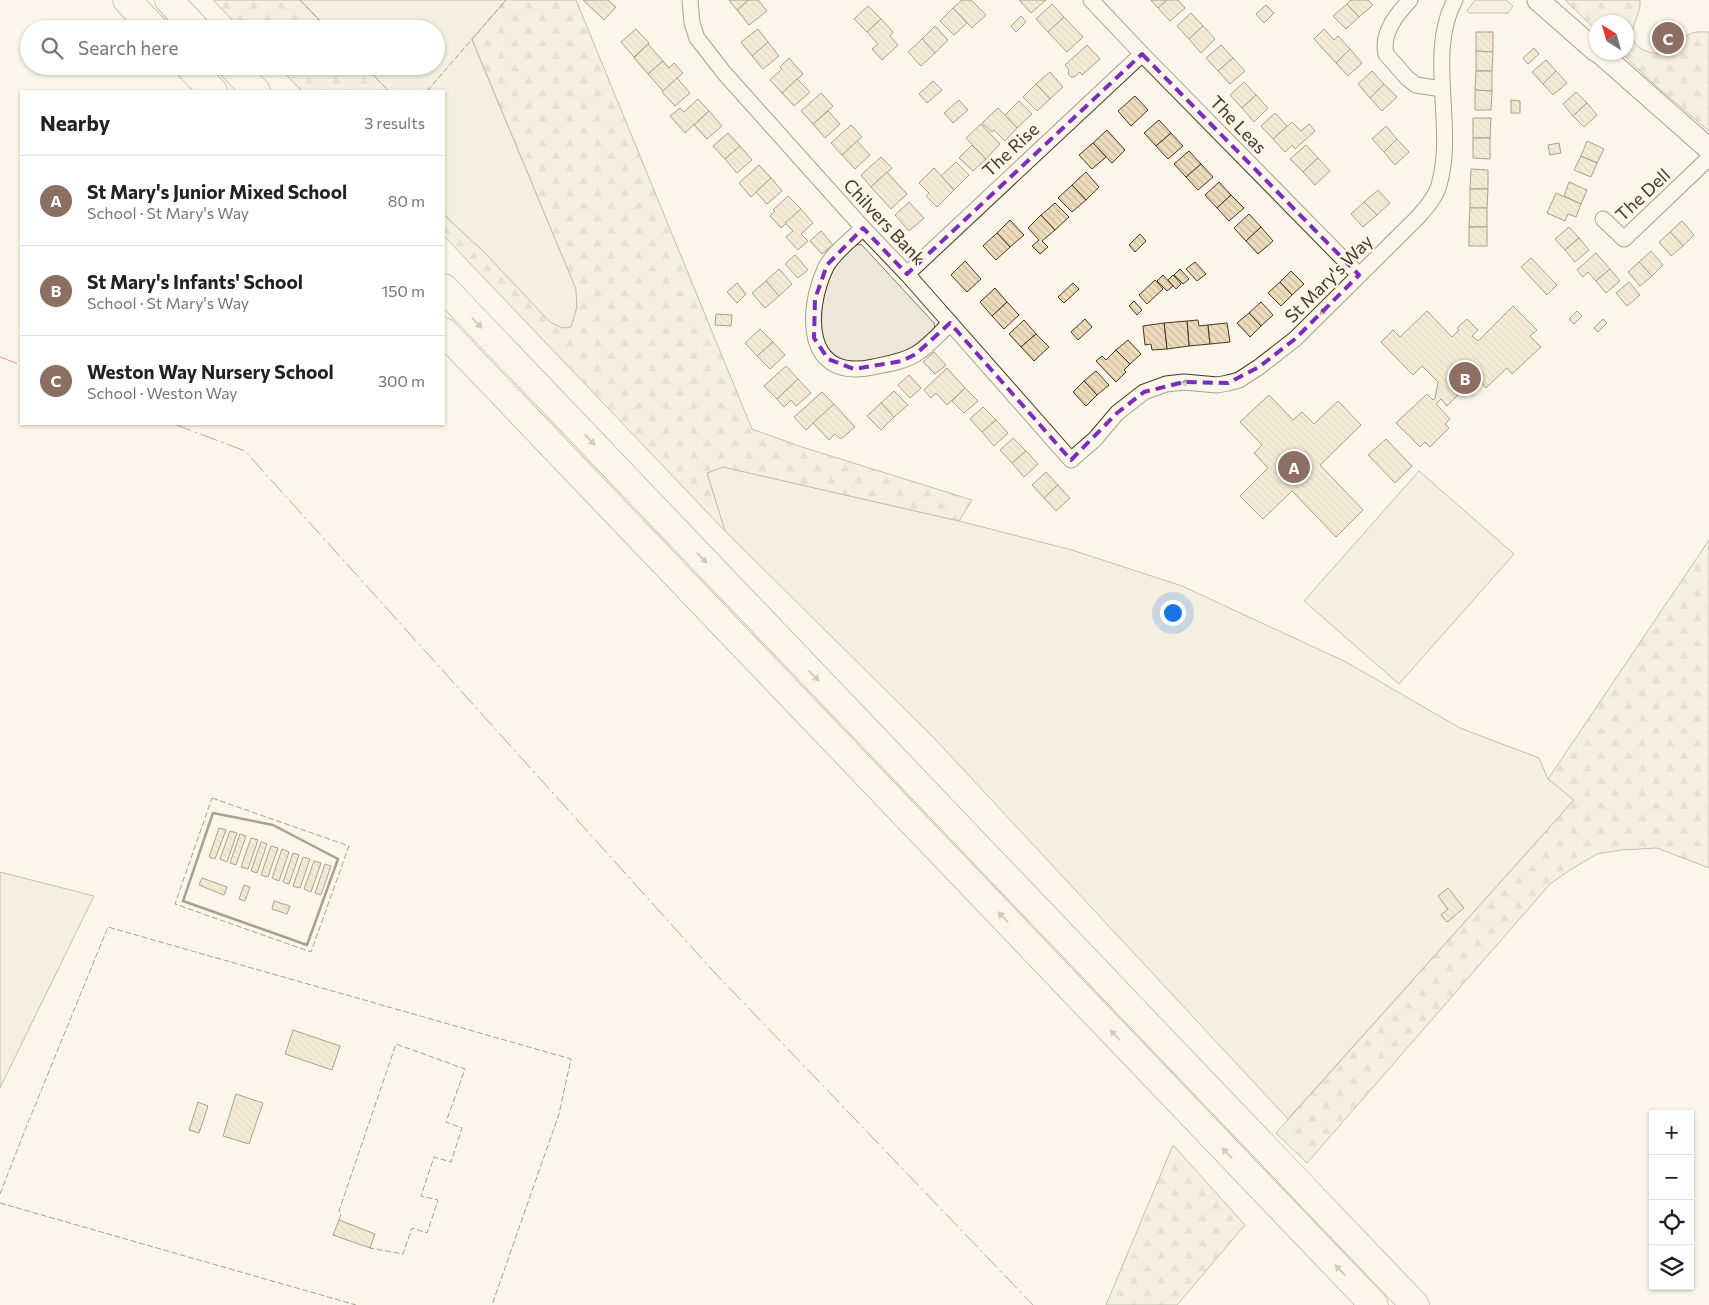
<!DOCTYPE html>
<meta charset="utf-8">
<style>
body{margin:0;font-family:Commissioner,sans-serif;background:#f2f2f2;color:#222}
.controls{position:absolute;right:15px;bottom:15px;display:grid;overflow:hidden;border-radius:0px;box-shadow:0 1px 4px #0004}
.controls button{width:45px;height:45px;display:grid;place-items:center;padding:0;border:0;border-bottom:1px solid #e0e0e0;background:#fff;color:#222;font:25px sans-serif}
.compass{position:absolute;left:1589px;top:15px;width:45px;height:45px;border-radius:50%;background:#fff;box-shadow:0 1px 4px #0004;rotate:323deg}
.you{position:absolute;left:1172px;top:612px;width:18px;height:18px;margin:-12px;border:4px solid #fff;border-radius:50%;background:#1a73e8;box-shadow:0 0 0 8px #1a73e833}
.badge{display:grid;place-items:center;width:32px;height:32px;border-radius:50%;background:#2563eb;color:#fff;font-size:16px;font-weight:700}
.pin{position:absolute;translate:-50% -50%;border:2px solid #fff;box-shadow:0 1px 5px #0006}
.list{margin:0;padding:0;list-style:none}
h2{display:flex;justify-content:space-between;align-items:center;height:65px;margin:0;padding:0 20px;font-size:21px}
h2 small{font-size:16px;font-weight:400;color:#767676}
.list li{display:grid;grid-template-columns:32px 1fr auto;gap:15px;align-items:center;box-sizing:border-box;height:90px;padding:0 20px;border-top:1px solid #e0e0e0}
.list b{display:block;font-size:19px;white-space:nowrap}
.list p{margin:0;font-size:16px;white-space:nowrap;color:#767676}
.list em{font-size:16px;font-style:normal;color:#767676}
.icon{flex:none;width:28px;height:28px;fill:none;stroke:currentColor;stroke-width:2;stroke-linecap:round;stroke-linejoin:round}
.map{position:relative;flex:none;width:1709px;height:1305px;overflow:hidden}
.search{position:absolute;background:#fff;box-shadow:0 1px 4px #0004;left:20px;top:20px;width:425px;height:55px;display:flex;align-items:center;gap:12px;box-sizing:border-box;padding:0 18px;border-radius:28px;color:#767676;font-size:19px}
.panel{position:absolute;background:#fff;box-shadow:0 1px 4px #0004;left:20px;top:90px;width:425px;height:335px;border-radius:0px}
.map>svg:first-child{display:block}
.green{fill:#ede6d9;stroke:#887966}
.forest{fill:url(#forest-firs);stroke:#887966}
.building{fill:url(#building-back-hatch);stroke:#4a3520}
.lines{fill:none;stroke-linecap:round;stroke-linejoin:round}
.street-casing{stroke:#4a3520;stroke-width:17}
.secondary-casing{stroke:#4a3520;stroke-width:23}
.highway-casing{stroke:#4a3520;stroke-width:29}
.street{stroke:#fbf6e9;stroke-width:15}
.secondary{stroke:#fbf6e9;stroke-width:21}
.highway{stroke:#fbf6e9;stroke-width:28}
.fence{stroke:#4a3520;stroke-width:1;stroke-dasharray:6 2.5;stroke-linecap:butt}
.wall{stroke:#4a3520;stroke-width:2.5}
.power{stroke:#c62828;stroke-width:1;stroke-dasharray:18 4 2.5 4;stroke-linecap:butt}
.oneway{fill:#a29684}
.marked{fill:none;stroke:#7b2cbf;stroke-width:4;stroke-dasharray:10 6;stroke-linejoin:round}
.labels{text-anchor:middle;stroke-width:4;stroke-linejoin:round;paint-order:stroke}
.street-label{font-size:18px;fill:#4a3520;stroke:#fbf6e9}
</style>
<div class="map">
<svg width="1709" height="1305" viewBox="0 0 1709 1305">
<defs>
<pattern id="forest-firs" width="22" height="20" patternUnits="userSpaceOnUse" patternTransform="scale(1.25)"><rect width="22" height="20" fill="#ede6d9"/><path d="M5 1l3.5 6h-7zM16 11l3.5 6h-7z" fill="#cdc6ba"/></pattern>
<pattern id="building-back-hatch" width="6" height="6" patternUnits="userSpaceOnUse" patternTransform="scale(1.25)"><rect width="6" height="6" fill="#ecdcbc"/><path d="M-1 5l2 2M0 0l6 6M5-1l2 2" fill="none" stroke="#ccbda1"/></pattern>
</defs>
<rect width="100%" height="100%" fill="#fbf6e9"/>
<!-- green -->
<g class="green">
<polygon points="300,0 506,0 472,40 576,289 577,307 571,327 562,328 550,323 485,253 444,215 444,91 389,91 364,66 436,66 436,29 328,29"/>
<polygon points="1475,0 1506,0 1513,6 1508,13 1469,13 1467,11"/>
<polygon points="861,244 934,323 935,329 915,350 854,366 834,356 826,348 821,339 818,304 828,272 853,246"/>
<polygon points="723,467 959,521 1072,550 1182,586 1346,662 1460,728 1539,758 1548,779 1575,799 1288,1119 934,738 725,531 707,473"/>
<polygon points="1419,471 1514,554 1399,684 1304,601"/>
<polygon points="0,872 94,896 0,1088"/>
</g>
<!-- forest -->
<g class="forest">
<polygon points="213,0 300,0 328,29 241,29"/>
<polygon points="506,0 576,0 752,429 802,447 972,500 959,521 723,467 707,473 725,531 444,236 444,215 485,253 550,322 562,328 571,327 577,307 576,289 472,39"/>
<path d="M1565,0H1640C1642,13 1630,24 1633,38C1634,44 1640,49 1646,51C1667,60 1673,42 1690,34C1697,31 1702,32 1709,32V131L1655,85L1621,53L1626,52V22H1596V30Z"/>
<polygon points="277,66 364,66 389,91 302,91"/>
<polygon points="1709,540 1709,868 1657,848 1622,850 1597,854 1570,870 1550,884 1307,1163 1276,1133 1574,800 1548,779"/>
<polygon points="1173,1145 1245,1225 1177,1305 1106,1305"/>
</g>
<!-- building -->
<g class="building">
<polygon points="583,0 608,0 616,7 604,20"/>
<polygon points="729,0 749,0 737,10"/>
<polygon points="749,0 758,0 767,11 749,25 737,10"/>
<polygon points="962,0 971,0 986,15 972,28 953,8"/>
<polygon points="1019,0 1046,0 1031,13"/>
<polygon points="1151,0 1167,0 1158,8"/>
<polygon points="1167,0 1178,0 1185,8 1170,21 1158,8"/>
<polygon points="1351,0 1368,0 1373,5 1359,17 1347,4"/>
<polygon points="1052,4 1064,17 1048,32 1036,19"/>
<polygon points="1347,4 1359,17 1346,29 1333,16"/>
<polygon points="1266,5 1274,13 1264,23 1256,14"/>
<polygon points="868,6 881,19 867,32 854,19"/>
<polygon points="953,8 967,23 954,35 940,21"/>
<polygon points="1191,13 1203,26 1189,39 1177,26"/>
<polygon points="1021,16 1026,22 1016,32 1011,26"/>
<polygon points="1064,17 1083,37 1067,52 1048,32"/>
<polygon points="881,19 893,32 890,36 898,45 882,60 872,49 878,44 867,32"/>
<polygon points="935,26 948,40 935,53 922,39"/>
<polygon points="1203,26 1215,39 1201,53 1189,39"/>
<polygon points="636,29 649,43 634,57 621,42"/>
<polygon points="758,29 768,42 752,56 741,42"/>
<polygon points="1324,29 1334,40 1338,36 1350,49 1336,63 1314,39"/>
<polygon points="1476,32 1493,32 1493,52 1476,51"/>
<polygon points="922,39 935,53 921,66 908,52"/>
<polygon points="768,42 779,56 763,69 752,56"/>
<polygon points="648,44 663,61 648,74 634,58"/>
<polygon points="1087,45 1100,59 1082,75 1080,72 1074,77 1071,77 1068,74 1069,70 1065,65"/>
<polygon points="1221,45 1233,58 1218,71 1206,58"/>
<polygon points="1534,48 1539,54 1528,64 1523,58"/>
<polygon points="1350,49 1362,63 1348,76 1336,63"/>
<polygon points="1476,51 1493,52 1492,71 1476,71"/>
<polygon points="789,58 803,74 782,93 770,80 782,69 780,67"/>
<polygon points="1233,58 1245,71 1230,84 1218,71"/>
<polygon points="1546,60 1556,71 1543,84 1532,72"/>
<polygon points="663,61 669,68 674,63 683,73 663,91 648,74"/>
<polygon points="1372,71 1384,84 1370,98 1358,84"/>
<polygon points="1476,71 1492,71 1492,91 1475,90"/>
<polygon points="1556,71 1567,83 1553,95 1543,84"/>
<polygon points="1050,72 1063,87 1050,99 1036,84"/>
<polygon points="677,78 690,93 675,106 662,92"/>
<polygon points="797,79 810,92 794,106 782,93"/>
<polygon points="933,81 942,90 927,103 919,94"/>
<polygon points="1244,82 1256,95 1242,108 1230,95"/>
<polygon points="1036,84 1050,99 1037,111 1023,97"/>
<polygon points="1384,84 1397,97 1382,111 1370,98"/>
<polygon points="1475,90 1492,91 1491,110 1475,110"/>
<polygon points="1576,92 1587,103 1573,116 1563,104"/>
<polygon points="821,93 833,106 813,124 801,111"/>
<polygon points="1256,95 1268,108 1254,122 1242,108"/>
<polygon points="1135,96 1148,110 1131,126 1118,111"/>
<polygon points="698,99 709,111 685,133 670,116 680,108 684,112"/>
<polygon points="959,100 968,110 953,123 944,113"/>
<polygon points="1511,100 1520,101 1520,113 1511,113"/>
<polygon points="1019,101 1032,114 1017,128 1005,115"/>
<polygon points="1587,103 1597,115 1584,127 1573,116"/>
<polygon points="998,108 1017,128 1005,141 994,130 992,132 982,123"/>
<polygon points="709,111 722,126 707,139 694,125"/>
<polygon points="828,111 840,124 825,138 813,124"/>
<polygon points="1275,113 1287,126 1273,139 1261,126"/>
<polygon points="1473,118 1491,118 1490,138 1473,138"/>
<polygon points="1159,120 1171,133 1156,146 1144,133"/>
<polygon points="1292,122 1301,131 1309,124 1315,131 1295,149 1292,145 1285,152 1273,139"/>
<polygon points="981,124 1000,144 986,159 966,138"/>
<polygon points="851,125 862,137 842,155 831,143"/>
<polygon points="1386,126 1397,139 1384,152 1372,139"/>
<polygon points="1107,130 1125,150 1112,163 1093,143"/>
<polygon points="728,133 740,146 725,159 713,146"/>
<polygon points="1171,133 1183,146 1168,159 1156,146"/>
<polygon points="1473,138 1490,138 1490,159 1473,158"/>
<polygon points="1397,139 1409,152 1395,165 1384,152"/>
<polygon points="857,141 870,155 855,169 842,155"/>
<polygon points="1587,141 1604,149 1597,163 1581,156"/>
<polygon points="1093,143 1106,157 1092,169 1079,155"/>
<polygon points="1559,143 1561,153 1550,155 1548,145"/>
<polygon points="972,145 986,159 973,171 959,158"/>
<polygon points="1306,145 1318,158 1303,172 1290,159"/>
<polygon points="740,146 752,160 737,173 725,159"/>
<polygon points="1189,151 1201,164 1186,177 1174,164"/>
<polygon points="1581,156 1597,163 1591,177 1574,170"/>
<polygon points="881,157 892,168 871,187 861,175"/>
<polygon points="1318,158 1330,171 1315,185 1303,172"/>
<polygon points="956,162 969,175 954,190 941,176"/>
<polygon points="1201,164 1213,177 1198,190 1186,177"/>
<polygon points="759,165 771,178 751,197 739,183"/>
<polygon points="934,168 954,190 937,207 926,196 929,193 919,183"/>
<polygon points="1471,169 1488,170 1488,189 1470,189"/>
<polygon points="887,172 907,194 891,209 871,187"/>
<polygon points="1086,172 1099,187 1086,200 1072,185"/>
<polygon points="771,178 782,191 767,204 756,192"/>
<polygon points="1219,182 1231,195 1217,208 1205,195"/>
<polygon points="1569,182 1587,190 1581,204 1564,196"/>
<polygon points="1072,185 1086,200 1072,212 1058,198"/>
<polygon points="1470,189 1488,189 1487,208 1470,208"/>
<polygon points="1378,190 1390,203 1377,215 1364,202"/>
<polygon points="1556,193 1581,204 1576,217 1568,214 1565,221 1547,213"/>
<polygon points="1231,195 1244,208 1229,221 1217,208"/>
<polygon points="788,196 801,209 781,228 770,216 775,211 773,210"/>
<polygon points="909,202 924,218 909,231 895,215"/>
<polygon points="1364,202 1377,215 1363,227 1351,214"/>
<polygon points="1055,203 1069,217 1055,230 1041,215"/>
<polygon points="1470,208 1487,208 1487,227 1469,227"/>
<polygon points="801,209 813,223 801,234 808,241 798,250 786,237 793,231 785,223"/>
<polygon points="1249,214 1261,227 1246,241 1234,228"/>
<polygon points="1041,215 1055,230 1042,241 1048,247 1040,254 1032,246 1039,240 1028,228"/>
<polygon points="1010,220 1024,235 1010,247 997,233"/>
<polygon points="1682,221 1694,235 1683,246 1670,232"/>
<polygon points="1261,227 1273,241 1258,254 1246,241"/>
<rect x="1469" y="227" width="18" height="19"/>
<polygon points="1569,227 1579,238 1565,250 1555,239"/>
<polygon points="821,231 833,245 822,254 810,241"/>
<polygon points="1670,232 1683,246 1671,256 1659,242"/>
<polygon points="997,233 1010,247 996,260 983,246"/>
<polygon points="1140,234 1146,241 1135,252 1129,245"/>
<polygon points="1579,238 1589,250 1575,262 1565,250"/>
<polygon points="1651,251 1663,265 1652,276 1639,262"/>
<polygon points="1596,253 1610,269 1596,281 1588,272 1583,277 1577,270"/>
<polygon points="795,255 808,270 798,278 785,264"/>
<polygon points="1531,258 1557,285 1547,295 1521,267"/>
<polygon points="965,261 981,279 967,292 951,275"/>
<polygon points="1195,262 1206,274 1197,281 1186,269"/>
<polygon points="1639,262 1652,276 1640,286 1628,272"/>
<polygon points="779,269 792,284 779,296 766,281"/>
<polygon points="1180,269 1189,279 1183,284 1174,275"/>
<polygon points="1610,269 1620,281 1606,293 1596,281"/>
<polygon points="1291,271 1304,284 1292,295 1280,282"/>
<polygon points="1163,275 1173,286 1167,291 1157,281"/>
<polygon points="1173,275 1181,284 1176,289 1168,280"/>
<polygon points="1155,280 1163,289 1147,304 1139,295"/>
<polygon points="766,281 779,296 765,308 752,293"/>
<polygon points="1280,282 1292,295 1281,306 1268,293"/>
<polygon points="1629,282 1640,295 1627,306 1616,293"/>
<polygon points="737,283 746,294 737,303 727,292"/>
<polygon points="1073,283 1079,289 1064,303 1058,297"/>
<polygon points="995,288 1007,302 992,316 980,302"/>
<polygon points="1134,301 1142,310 1137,315 1129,306"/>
<polygon points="1007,302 1019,315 1004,329 992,316"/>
<polygon points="1261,302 1273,315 1261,326 1249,313"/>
<polygon points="1513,306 1537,330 1530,336 1541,347 1512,374 1507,368 1486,388 1481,382 1477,385 1472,381 1447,406 1441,399 1436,404 1450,419 1445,424 1449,428 1430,447 1425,442 1420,447 1396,423 1427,394 1433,400 1435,398 1438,382 1422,366 1413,375 1381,342 1393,330 1400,337 1427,311 1452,337 1459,330 1457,328 1467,319 1478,330 1472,336 1478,341"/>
<polygon points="1577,311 1582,316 1574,324 1569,319"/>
<polygon points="1249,313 1261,326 1250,337 1237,323"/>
<polygon points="716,314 732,315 731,326 715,325"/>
<polygon points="1085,319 1092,327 1078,340 1071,332"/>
<polygon points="1603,319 1607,323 1598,332 1594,328"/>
<polygon points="1024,320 1036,334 1021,347 1009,334"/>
<polygon points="1198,320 1199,326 1208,325 1210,344 1189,346 1187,321"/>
<polygon points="1187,321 1189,346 1167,349 1164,323"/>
<polygon points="1164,323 1167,349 1152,350 1151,344 1145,345 1143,326"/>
<polygon points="1227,323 1230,342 1210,344 1208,325"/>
<polygon points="760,329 773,342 757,356 745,343"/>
<polygon points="1036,334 1049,347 1034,361 1021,347"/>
<polygon points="1128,340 1141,354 1130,364 1116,350"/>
<polygon points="773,342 785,355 770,369 757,356"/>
<polygon points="1116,350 1130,364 1124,370 1126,372 1116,382 1096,361 1102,356 1106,360"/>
<polygon points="934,352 946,365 935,374 923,362"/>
<polygon points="786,366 798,379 777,399 764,386"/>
<polygon points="947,368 965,388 947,405 936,393 931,398 924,390"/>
<polygon points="1096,371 1109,385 1097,395 1084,381"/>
<polygon points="909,375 921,388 910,398 898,385"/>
<polygon points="798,379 811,393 796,406 791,400 784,407 777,399"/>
<polygon points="1084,381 1097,395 1086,406 1073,392"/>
<polygon points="965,388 978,401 964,413 952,401"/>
<polygon points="894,391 908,405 894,417 881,403"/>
<polygon points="822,392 834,404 806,430 794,417"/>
<polygon points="1269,395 1293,420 1302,412 1314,424 1338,401 1361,425 1320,465 1363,510 1336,537 1292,491 1263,519 1240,496 1268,468 1254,453 1262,445 1240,422"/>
<polygon points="881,403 894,417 881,430 867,416"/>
<polygon points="834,404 855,427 841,439 835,434 829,440 813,423"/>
<polygon points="983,407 996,420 982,432 970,419"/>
<polygon points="996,420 1008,433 994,446 982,432"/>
<polygon points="1013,438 1026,451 1012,463 1000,450"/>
<polygon points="1386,439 1412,466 1395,483 1368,455"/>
<polygon points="1026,451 1038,464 1024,477 1012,463"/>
<polygon points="1046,472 1058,485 1044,498 1032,485"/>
<polygon points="1058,485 1070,498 1056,511 1044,498"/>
<polygon points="219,828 226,830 215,859 209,857"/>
<polygon points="230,831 237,833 227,862 220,859"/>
<polygon points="240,834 246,836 236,865 230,863"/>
<polygon points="251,838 258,840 248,869 241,867"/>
<polygon points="261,842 267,844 257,873 251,871"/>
<polygon points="271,846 278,848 268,877 261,875"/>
<polygon points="282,849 289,852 279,881 272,878"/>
<polygon points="293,853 299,855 289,884 283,882"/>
<polygon points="303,857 310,859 300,888 293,886"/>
<polygon points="314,861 321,863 311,892 304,889"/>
<polygon points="325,864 331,866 321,895 315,893"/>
<polygon points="202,878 227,887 224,895 199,885"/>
<polygon points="244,885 250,887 245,901 239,899"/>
<polygon points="1448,888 1464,908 1447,922 1441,915 1448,909 1438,896"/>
<polygon points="274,901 290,906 287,914 272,909"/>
<polygon points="293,1030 340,1046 332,1070 285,1054"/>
<polygon points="236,1094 263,1103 249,1144 223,1136"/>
<polygon points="198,1102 208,1106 199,1133 189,1130"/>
<polygon points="339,1220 375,1234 370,1248 333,1235"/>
</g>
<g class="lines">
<!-- street casing -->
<g class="street-casing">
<g id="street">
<path d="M690,0L692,23L697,38L725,74L863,228L907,274L1071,460L1095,439L1117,413L1144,392L1166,384L1184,382L1217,385L1228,383L1239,380L1259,367L1295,339L1418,217C1426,208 1436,197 1439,185C1456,128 1426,53 1455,0"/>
<polyline points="1091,0 1142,54 1359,275"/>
<path d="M1410,0C1397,14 1381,33 1386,54L1407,78L1416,85L1442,89"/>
<polyline points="1603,219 1624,239 1709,158"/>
<path d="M863,228C851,240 834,252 826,267C805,311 804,382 873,367C887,364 903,362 916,354C929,346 940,333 950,323"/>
<polyline points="907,274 1142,54"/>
</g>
</g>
<!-- secondary casing -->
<g class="secondary-casing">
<g id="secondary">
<polyline points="1538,0 1596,51"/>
<polyline points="1599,52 1709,149"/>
</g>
</g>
<!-- highway casing -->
<g class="highway-casing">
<g id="highway">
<polyline points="127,0 154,29"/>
<polyline points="169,0 196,29"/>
<polyline points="189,66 213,91"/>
<polyline points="232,66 256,91"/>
<polyline points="444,288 1415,1305"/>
<polyline points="444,332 1374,1305"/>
</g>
</g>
<!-- street -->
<use href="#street" class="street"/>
<!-- secondary -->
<use href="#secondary" class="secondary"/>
<!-- highway -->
<use href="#highway" class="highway"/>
<!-- fence -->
<g class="fence">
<polyline points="300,0 328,29"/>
<polyline points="364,66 389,91"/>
<polyline points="427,91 506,0"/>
<polygon points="212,798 349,846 311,952 175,904"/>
<polyline points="0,1194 25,1130 108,927 571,1059 559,1114 492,1305"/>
<polyline points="0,1203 356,1305"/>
<polyline points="339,1220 341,1214 339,1211 396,1044 465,1069 446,1122 462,1128 451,1162 434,1157 421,1196 438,1200 427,1233 412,1228 403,1254 370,1248"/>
</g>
<!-- wall -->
<polygon class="wall" points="213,813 273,825 338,859 307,945 183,901"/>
<!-- power -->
<g class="power">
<polyline points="0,357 21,365"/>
<polyline points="174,424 245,451 715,973 1033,1305"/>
</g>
</g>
<!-- one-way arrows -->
<defs><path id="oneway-solid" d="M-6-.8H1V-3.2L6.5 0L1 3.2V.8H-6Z" transform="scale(1.25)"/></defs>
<g class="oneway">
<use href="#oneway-solid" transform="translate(1325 310) rotate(136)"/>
<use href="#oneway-solid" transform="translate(477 323) rotate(46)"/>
<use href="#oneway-solid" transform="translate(1188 383) rotate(-179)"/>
<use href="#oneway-solid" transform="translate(590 440) rotate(46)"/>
<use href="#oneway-solid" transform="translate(702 558) rotate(46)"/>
<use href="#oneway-solid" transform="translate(814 676) rotate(46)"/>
<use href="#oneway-solid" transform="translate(1003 917) rotate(-134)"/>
<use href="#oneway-solid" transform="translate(1115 1035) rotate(-134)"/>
<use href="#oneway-solid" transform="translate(1227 1153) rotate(-134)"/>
<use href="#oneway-solid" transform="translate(1340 1270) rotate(-134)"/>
</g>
<!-- marked area -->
<path d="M0 0H1709V1305H0ZM1142,54L1359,275L1295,339L1259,367L1228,383L1184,382L1144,392L1117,413L1071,460L950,323L916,354L902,361L854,369L828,359L814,338L815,299L827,265L863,228L907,274Z" fill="#fbf6e9" fill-opacity=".55" fill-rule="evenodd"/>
<path class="marked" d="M1142,54L1359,275L1295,339L1259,367L1228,383L1184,382L1144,392L1117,413L1071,460L950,323L916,354L902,361L854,369L828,359L814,338L815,299L827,265L863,228L907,274Z"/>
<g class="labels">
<!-- street labels -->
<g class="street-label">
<text transform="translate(1238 125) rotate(46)" y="6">The Leas</text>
<text transform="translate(1011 150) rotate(-43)" y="6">The Rise</text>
<text transform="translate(1643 195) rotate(-43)" y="6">The Dell</text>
<text transform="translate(884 222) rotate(47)" y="6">Chilvers Bank</text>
<text transform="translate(1329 279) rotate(-45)" y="6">St Mary's Way</text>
</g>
</g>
</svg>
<div class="controls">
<button>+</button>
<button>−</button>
<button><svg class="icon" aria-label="locate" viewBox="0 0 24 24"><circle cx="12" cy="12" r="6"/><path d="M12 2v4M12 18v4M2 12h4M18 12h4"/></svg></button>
<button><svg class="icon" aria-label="layers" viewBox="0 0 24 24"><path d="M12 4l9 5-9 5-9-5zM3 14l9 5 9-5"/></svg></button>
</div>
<svg class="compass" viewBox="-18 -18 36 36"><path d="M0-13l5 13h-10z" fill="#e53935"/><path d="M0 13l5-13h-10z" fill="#767676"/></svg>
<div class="you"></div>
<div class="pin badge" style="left:1294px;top:467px;background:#8d6e63">A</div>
<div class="pin badge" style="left:1465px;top:378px;background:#8d6e63">B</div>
<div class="pin badge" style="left:1668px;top:38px;background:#8d6e63">C</div>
<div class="search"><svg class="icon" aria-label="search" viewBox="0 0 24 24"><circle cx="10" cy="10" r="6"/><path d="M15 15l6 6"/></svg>Search here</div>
<section class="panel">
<h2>Nearby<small>3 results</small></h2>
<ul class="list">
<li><span class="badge" style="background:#8d6e63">A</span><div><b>St Mary's Junior Mixed School</b><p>School · St Mary's Way</p></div><em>80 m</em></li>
<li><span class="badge" style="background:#8d6e63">B</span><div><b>St Mary's Infants' School</b><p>School · St Mary's Way</p></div><em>150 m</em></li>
<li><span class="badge" style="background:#8d6e63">C</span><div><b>Weston Way Nursery School</b><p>School · Weston Way</p></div><em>300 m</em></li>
</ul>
</section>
</div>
